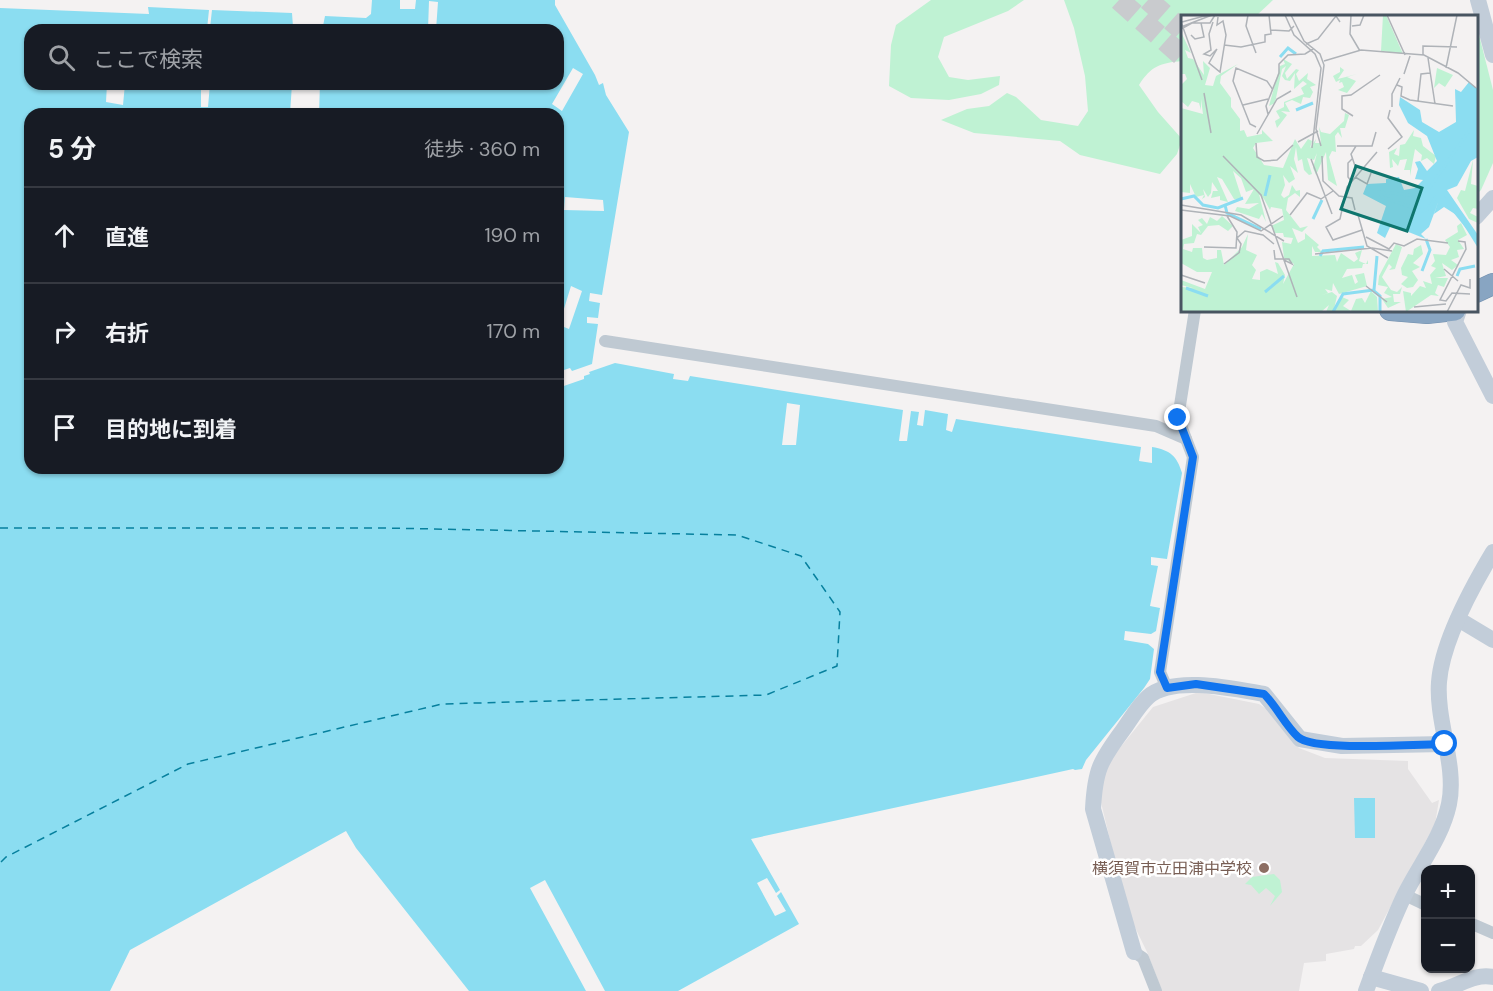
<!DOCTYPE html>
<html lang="ja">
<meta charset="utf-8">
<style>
body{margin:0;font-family:"DM Sans","Noto Sans JP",sans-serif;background:#20242c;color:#f1f3f6}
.controls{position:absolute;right:18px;bottom:18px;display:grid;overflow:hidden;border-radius:12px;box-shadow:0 2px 4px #0004}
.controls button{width:54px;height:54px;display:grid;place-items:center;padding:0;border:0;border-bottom:2px solid #363941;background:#171b24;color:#f1f3f6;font:30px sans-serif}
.stop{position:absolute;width:18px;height:18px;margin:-14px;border:4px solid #1074ef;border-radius:50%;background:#fff}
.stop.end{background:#1074ef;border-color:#fff;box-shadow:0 2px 6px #0008}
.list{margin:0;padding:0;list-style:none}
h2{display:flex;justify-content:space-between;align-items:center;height:78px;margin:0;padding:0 24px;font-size:26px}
h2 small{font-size:20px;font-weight:400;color:#9ea1a6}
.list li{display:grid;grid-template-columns:39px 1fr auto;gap:18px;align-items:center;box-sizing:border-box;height:96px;padding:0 24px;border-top:2px solid #363941}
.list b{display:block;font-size:22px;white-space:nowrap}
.list em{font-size:20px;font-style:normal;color:#9ea1a6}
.icon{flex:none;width:33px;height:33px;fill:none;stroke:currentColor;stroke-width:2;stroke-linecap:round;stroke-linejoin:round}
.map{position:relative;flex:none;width:1493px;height:991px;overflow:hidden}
.search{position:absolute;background:#171b24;box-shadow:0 2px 4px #0004;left:24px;top:24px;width:540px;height:66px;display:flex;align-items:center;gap:15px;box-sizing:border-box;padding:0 21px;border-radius:18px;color:#9ea1a6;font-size:22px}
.panel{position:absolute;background:#171b24;box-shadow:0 2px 4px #0004;left:24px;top:108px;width:540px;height:366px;border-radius:18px}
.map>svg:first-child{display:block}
.education{fill:#e5e3e4}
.green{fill:#bff2d3}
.water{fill:#8bddf1;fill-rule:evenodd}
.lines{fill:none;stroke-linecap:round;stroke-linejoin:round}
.ferry{stroke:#07809e;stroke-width:1.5;stroke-dasharray:8 6;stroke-linecap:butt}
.highway-tunnel{stroke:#c9cbce;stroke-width:21;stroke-dasharray:21 10;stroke-linecap:butt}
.highway-casing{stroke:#7390ae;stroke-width:22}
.street{stroke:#bfc9d2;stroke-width:12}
.secondary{stroke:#c2cdd9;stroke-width:16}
.highway{stroke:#88a5c2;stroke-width:21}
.route{stroke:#1074ef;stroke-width:8}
.education-dot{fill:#8d6e63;stroke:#fff;stroke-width:2}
.labels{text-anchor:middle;stroke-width:5;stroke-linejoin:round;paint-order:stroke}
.education-label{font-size:16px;fill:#785e54;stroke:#fff;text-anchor:end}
.inset-river{fill:none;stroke:#8bddf1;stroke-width:3}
.inset-road{fill:none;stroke:#afb3b8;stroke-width:1.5}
.view{fill:#0f766e;fill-opacity:0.15;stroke:#0f766e;stroke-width:3}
.inset-edge{fill:none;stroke:#485561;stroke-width:3}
</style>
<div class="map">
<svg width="1493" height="991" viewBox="0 0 1493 991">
<rect width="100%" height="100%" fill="#f4f2f2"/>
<!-- education -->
<polygon class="education" points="1199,692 1259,704 1271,712 1299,748 1325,758 1408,761 1408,769 1432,803 1439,800 1435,824 1378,930 1361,946 1355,946 1354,949 1326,954 1326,961 1304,963 1299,991 1162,991 1147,952 1127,911 1099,794 1102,770 1153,707"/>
<!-- green -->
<g class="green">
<polygon points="931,0 1024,0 1008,11 944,37 938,57 949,77 968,80 1000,76 999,85 981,94 949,100 911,98 889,86 891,45 896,25"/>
<path d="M1064,0H1273L1256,16H1182V61C1160,63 1151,66 1139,85L1158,112L1182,139L1177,154L1160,174L1080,155L1060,141L974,133L941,120L967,109L989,106L1007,93L1016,97L1041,120L1078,126L1088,111L1085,76L1074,28Z"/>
<polygon points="1476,23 1493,90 1493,163 1481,190 1477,194"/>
<polygon points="1274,874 1280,880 1282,892 1270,906 1275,896 1266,888 1259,894 1251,885 1245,884 1252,877"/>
</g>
<!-- water -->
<g class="water">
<path d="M372,0H400V9H415L416,0H555V5L595,75L599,85L603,83L606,95L629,132L602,295L590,293L589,301L600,303L598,318L587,317V323L598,324L592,364L572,371L570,368L558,372V114L547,112L546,114H319L320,84H558V30H436L438,2L429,1L428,30H312V28L323,26L325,16L366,18L371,14ZM573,68L583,74L562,111L552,104ZM565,197L603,200L604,211L564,210ZM571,286L582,291L569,329L559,325Z"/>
<path d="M148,7L209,10L207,29L132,30V28L127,27V30H30V84H107L106,102L123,105L125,84H201V107H208L210,84H292L290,114H30V468H558V388L584,379V376L590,374L589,372L615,363L674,374L673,379L688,381L690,376L903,410L899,441H907L911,411L919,412L917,425L923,426L925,410L948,414L946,430L952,432L956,419L1141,447L1139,461L1152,463V447C1170,450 1177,456 1182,473L1167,559L1151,557V565L1158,566L1150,606L1160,608L1156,631L1151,634L1125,631L1124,640L1148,644L1154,649L1150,679L1144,688L1086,760L1082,769L1075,770L1073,769L751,839L780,890L776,893L767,878L757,883L775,916L786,911L777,896L781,892L799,924L678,991H605L545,880L530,888L586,991H469L356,848L346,831L130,950L110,991H0V8L149,14ZM787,403L800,405L796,445H782Z"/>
<polygon points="212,10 292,13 293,27 305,28 305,30 213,30 210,28"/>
<polygon points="1354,798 1375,798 1375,838 1355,838"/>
</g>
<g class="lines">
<!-- ferry -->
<polyline class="ferry" points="0,528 385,528 737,535 801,556 840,612 837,666 766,695 442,704 188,764 6,857 0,863"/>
<!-- highway-tunnel -->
<g class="highway-tunnel">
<polyline points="1119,0 1182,56"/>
<polyline points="1148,0 1182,30"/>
</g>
<!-- highway casing -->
<g class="highway-casing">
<g id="highway">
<polyline points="1476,292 1493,284"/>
<polyline points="1390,310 1427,313 1455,310"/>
</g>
</g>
<!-- street -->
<g class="street">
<polyline points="605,341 1156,426 1186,439"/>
<polyline points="1167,688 1160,672 1193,457 1178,418 1195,310"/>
<polyline points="1405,895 1426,905"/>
<polyline points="1470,923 1493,933"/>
<polyline points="1134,952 1143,958 1156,991"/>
</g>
<!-- secondary -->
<g class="secondary">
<polyline points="1478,0 1493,55"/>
<polyline points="1476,217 1493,198"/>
<polyline points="1459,310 1455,322 1493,396"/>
<polyline points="1458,619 1493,640"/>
<path d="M1134,952L1093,809C1095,770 1100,761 1123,730C1131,719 1138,706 1148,697C1172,675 1235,689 1264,694L1300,739L1342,746L1445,744"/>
<polyline points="1371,977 1421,991"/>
<path d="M1366,991C1378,958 1390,925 1405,894C1420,864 1442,837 1449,804C1457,766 1436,721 1439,682C1442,641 1472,587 1493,552"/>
<path d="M1439,991C1458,987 1473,973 1493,977"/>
</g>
<!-- highway -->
<use href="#highway" class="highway"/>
</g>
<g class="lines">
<!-- route -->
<path class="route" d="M1178,418L1193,457L1160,672L1167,688L1196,684L1264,694C1277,707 1285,725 1298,737C1314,752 1420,744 1445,744"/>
</g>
<!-- markers -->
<circle class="education-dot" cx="1264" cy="868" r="6"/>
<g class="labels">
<!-- education labels -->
<g class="education-label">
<text x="1252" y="874">横須賀市立田浦中学校</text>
</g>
</g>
<!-- overview -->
<g transform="translate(1181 15)">
<rect width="297" height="297" fill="#f4f2f2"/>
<path d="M202,0H205L222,39L200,36ZM0,17L10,38L4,35L7,43L12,44L23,60L22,46L29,53L24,70L32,71L35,61L57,49L40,61L39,68L50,83V92L59,104V116L63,115L66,122L81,119V115L92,126L75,128L72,133L83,150L102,153L114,124L120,134L127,124L131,126L129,133L135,124L134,128H146H140L138,112L140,117L149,119L163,106L164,98L168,100L164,113H159L161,123L157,117L154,121L155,137L151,136L148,142L156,171L147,165L145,137L135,160L132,153L136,138L133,145L126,143L131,159L128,160L123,155L121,144L117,146L115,132L113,144L117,158L109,151L114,164L108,168L102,160L104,170L100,180L103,183L108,180L111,170L115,176L119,175V182L114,178L107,183L105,195L119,213L127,211L121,217L111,213L117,228L124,224V218L138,230L136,232L141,237H134L131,231V241L154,240L156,247L160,238L173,247L177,244L174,238L181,235L178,246L185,249L187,245V249H182L181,253L166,254L161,263L171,260L174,269L177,267L174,260L183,258L186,271L158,279L152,268L151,276L144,274L147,278L141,280L151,277L156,281L153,294L161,282L168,285L162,291L170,296L175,284L181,283L184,288L190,276L196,282L197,297H145L148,290L140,297H0V272L12,273L0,270V265L24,274L31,257H16L0,248V225L11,221V209L20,218L17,212L22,210L17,205L21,203L26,209L29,202L36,206L41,201L52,211L47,216L38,210L27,211L20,220L16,219L13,228L3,229L2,234L11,237L12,233H21L22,243L26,245L36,243V235H40L43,250L61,232L67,219L65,235L76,240L71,250L75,255L71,264L79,265V257L86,254L97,259L94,247L97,248L104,260L102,269L113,249L103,243L101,227L110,229L112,223L103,222L102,218H94L90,211L103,205L101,194L90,192L89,195L83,184L52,156L61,184H53L41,164L36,162L47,187L39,185V181L30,183L32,176H37L31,167L30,178L27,182L22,174L24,182L21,184L23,180L15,182L9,169V178L0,177V93L22,99L20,84V95L18,88L11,86L7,92L0,86V70L6,64L4,59H0ZM102,44L111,49L104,58L106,64L115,54L118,55L115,59L118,66L127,58L126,64L135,70L129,72L132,77L129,83L122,82L120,89L111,85L104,88L109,97L100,96L106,100L96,113L94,106L99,103L95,96L103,92V87L123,79L120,73L126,69L122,66L113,74L114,58L109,66L104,65L101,61L105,51L101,54L94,88L88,91L99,51L104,49ZM159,52L163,55L157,64L176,59L166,62L175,66L166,78L157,75L163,72L161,67L158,68L159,65L155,67L152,61L159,57ZM256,53L272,60L264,72L258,68L253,73ZM233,115L232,121L240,123L242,131L255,141L253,149L246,143L240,146L241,140L234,134L229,161V155H223L226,144L219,145L217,151L211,144L212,152L209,153L208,137L216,133L213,139L218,141L219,130L224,129ZM292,145L290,169L297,171V194L292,193L289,198L297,202V208L288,204L276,183L280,175L284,176ZM60,163L78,179L85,207L81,199L78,204L54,196L56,192L68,194L78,188L64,189L73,174L65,177ZM280,208L286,220L277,225L283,234L276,235L278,242L270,245L277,250L271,255L261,248L265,261L254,263H267L263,272L257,270L254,278L258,281L250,280L225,297L222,276L230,278V281L239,271L245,273L242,266L251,269L249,260L255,253L250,251L254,246L252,239L265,240L269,232L264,225L277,217L276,211ZM215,229L221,232L214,254L208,255L211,252L208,249L201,262L210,275L216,277L221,272L219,279H212L213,287H220L207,293L201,284L211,282L203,278L207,272L197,270L198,261ZM240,230L242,239L232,248L239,252L231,256L237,265L232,272L226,273L220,269L227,262L221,260L220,253L227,239L232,240L233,234Z" fill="#bff2d3"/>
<path d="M288,67L297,74V142L290,146L276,171L266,175L297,220V233L277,201L263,192L253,199L258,185L248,212L240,219L245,224L210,210L204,223L196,218L205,191L182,179L186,169L205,168V164L218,162L223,175L234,173L242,165L234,164L237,154L234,147L239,146L246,156L256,146L246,121L227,108L218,90L219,82L239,95L241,107L258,117L275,107L274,74L280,77Z" fill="#8bddf1"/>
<path class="inset-river" d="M99,42L107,33L115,39M115,95L132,88M297,103L247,175L229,180L198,177L201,182L241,196L246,195L255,182H262L297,226M84,181L89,160M0,184L13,181L22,190L37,193L62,183M44,190L46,198L80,214M132,204L141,185M139,241L142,236L183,232M241,256L249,235L245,224M276,261L279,254L294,251M5,273L27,281M193,276L199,281V297M84,277L103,261M152,297L162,279L193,275L196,241"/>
<path class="inset-road" d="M67,0L65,11L75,38M104,0L113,20L134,39L140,53L131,133M110,0L123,26L139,39L143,50L135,114L140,131M170,0L169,19L179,36M206,0L224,40M0,7L21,65M1,7L27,0M32,7L28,19L30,35L23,39L29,41L36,34M171,11L179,10L183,0M0,12L31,0M0,14L11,8H29L34,0M90,15L108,16L113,11M10,20L14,24L23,22L20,8M125,29L137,24L155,1L159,7M43,30L60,32L84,27V20L90,19L88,0M36,34L28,48L39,57L45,20L42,6L36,10L37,2M242,40V31L276,32M247,43L254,89M143,46L180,35L243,40L277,58L295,73M265,53L276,0M223,59L229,41M216,70L221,72L220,81L229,85L272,91M23,78L30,118M237,86L240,59L249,58M62,90L87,84M211,92V79L219,63M87,99L85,91L98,58V49L107,40L124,39L132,34M172,101L161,94V81L170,80L199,60M75,112L69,109L52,66L55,53L86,66L92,75M76,119L96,84L110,76M117,127L137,116M75,128L76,142L83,146L96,145L112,130M156,131H191L195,117M175,131L170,139L174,151L180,153M207,134L221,122L207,103L209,95M42,141L80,180L116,282M141,141L142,166L158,181L171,183L174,195M130,144L151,199M174,162L186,169L190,158M171,167L167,162V148L171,144M0,190L60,200L103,226M0,195L49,201L80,216L102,201M109,200L126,178L140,184L152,176M177,200L186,231L207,243M181,215L152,225L145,212L159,204L166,172L196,137M185,222L208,234L213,228L223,231L236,224L267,228M277,226L284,227L285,234L259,285L265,286L271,278L289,279M23,232L55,233L56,217L46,201M93,235L94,244H108L111,249L103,245M58,238L60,229L56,223L64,216L82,220L93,229M134,239L191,233L211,236M43,249L59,237M263,254L277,266M0,260L24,268M185,271L206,287M233,292L265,289M266,297L280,270L289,273V264"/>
<path class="view" d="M175,151L241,173L226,216L160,194Z"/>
<rect width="297" height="297" class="inset-edge"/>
</g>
</svg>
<div class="controls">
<button>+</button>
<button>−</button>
</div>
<div class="stop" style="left:1445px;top:744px"></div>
<div class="stop end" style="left:1178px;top:418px"></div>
<div class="search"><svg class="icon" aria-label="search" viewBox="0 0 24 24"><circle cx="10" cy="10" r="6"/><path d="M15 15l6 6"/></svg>ここで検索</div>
<section class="panel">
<h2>5 分<small>徒歩 · 360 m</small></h2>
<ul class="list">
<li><svg class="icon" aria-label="ahead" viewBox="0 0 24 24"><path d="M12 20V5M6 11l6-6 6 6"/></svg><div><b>直進</b></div><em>190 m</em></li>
<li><svg class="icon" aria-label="right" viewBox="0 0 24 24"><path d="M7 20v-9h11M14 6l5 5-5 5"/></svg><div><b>右折</b></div><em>170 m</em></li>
<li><svg class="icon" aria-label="arrive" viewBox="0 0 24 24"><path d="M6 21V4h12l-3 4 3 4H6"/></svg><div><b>目的地に到着</b></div></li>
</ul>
</section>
</div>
